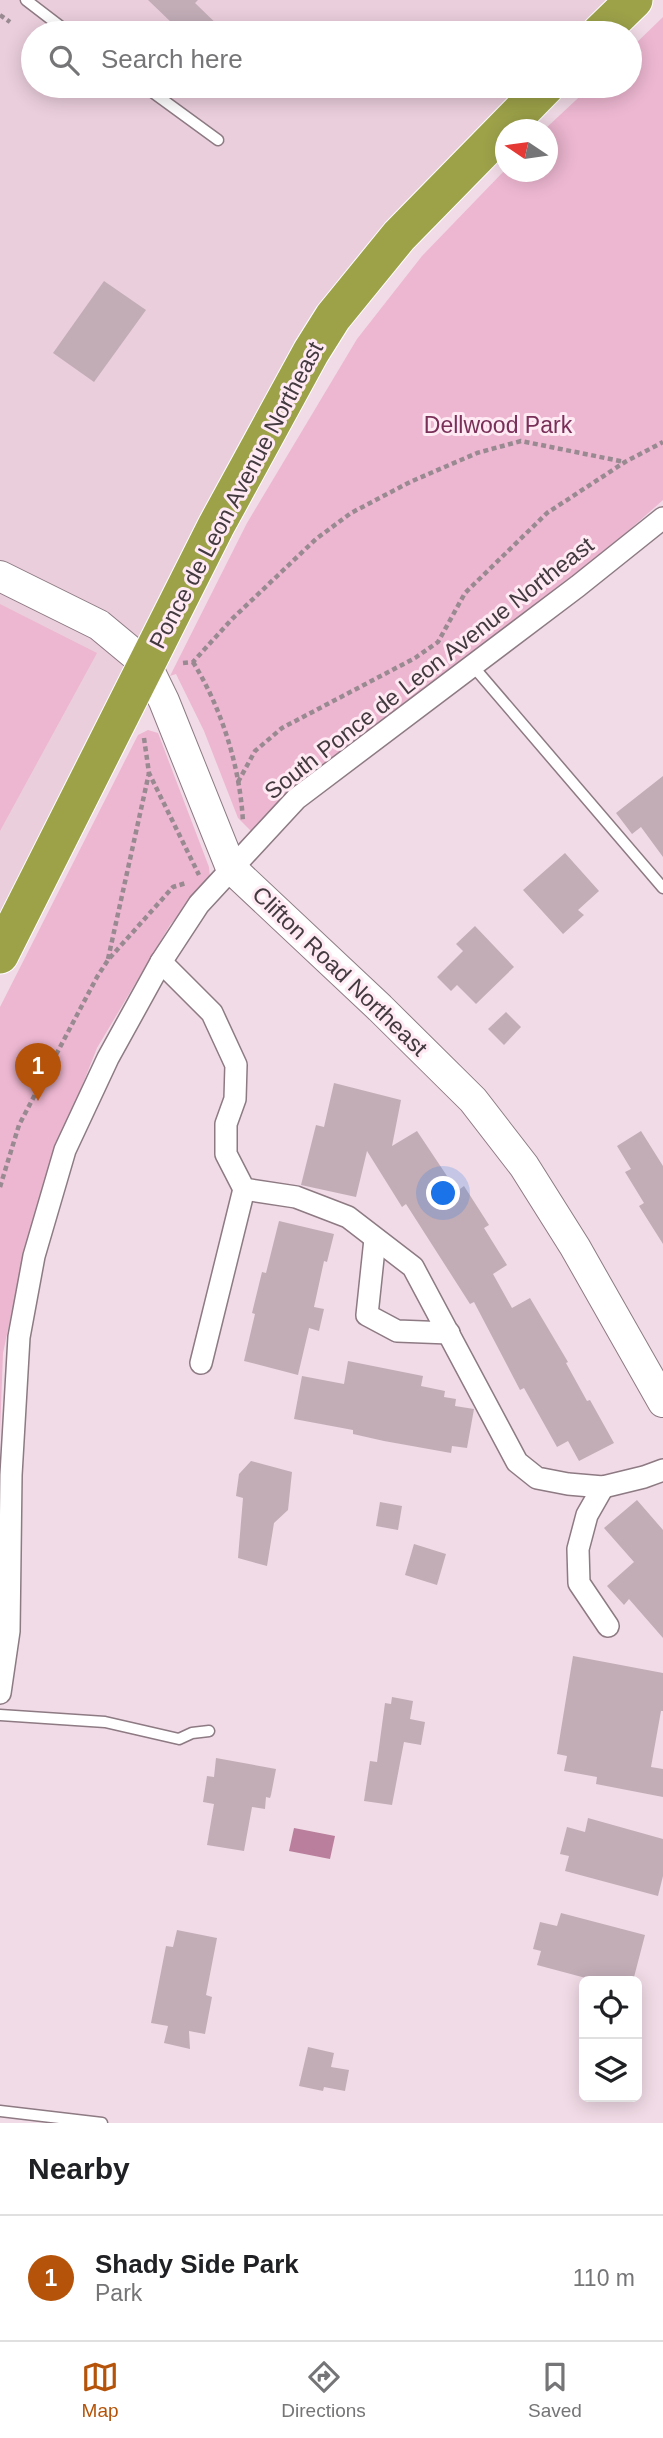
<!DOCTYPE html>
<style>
body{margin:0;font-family:Arial,sans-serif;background:#f6f6f6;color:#202124}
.controls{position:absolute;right:21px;bottom:21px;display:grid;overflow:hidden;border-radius:10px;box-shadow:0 4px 18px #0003}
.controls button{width:63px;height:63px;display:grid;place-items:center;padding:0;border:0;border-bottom:2px solid #e0e0e0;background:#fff;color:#202124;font:35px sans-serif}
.compass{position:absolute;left:495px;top:119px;width:63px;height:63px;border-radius:50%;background:#fff;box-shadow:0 4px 18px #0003;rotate:283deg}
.you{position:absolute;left:444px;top:1194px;width:24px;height:24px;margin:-18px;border:5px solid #fff;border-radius:50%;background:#1a73e8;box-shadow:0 0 0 10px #1a73e833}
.badge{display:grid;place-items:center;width:46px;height:46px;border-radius:50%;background:#b45309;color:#fff;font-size:23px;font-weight:700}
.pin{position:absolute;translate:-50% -58px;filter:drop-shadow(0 2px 4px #0008)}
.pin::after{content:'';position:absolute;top:37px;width:24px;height:21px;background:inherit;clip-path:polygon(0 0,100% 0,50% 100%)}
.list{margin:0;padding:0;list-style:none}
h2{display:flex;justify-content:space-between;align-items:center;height:91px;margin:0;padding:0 28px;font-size:30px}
h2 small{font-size:23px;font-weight:400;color:#757577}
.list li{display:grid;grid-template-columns:46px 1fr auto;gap:21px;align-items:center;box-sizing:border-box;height:126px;padding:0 28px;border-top:2px solid #e0e0e0}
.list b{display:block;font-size:26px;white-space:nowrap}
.list p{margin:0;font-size:23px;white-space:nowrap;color:#757577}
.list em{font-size:23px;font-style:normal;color:#757577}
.icon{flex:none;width:38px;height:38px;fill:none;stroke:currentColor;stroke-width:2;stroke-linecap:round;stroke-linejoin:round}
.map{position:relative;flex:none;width:663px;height:2123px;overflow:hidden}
.search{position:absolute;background:#fff;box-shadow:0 4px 18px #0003;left:21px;right:21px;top:21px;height:77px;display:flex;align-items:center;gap:18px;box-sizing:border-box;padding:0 24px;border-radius:38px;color:#757577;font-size:26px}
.sheet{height:217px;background:#fff}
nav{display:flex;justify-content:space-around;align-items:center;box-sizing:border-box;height:98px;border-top:2px solid #e0e0e0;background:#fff;font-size:19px;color:#757577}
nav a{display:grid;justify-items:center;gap:4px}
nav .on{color:#b45309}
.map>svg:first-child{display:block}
.built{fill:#ebcedc}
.green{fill:#edb7d1}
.water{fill:#b97f9c}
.building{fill:#c2adb7}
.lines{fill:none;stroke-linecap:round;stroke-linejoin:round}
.lane-casing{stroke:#8d7a83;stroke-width:13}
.street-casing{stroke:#8d7a83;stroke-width:24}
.secondary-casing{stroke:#8d7a83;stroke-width:32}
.highway-casing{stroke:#fff;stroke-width:39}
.path{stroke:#998a91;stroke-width:4.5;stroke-dasharray:5 3.5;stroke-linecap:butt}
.lane{stroke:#fff;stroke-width:10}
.street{stroke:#fff;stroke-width:21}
.secondary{stroke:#fff;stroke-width:30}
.highway{stroke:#9da249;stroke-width:37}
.labels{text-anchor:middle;stroke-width:6;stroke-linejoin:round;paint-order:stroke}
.park-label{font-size:23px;fill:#782f58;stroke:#ffe9f3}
.street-label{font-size:23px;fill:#423a3e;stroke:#ffe9f3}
</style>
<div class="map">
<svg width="663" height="2123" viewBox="0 0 663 2123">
<rect width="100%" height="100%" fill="#f1dbe6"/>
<!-- built -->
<polygon class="built" points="0,0 612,0 582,33 33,33 33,86 536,86 322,334 0,941"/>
<!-- green -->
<g class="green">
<polygon points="663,17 663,500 593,562 251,831 238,818 204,731 176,674 170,676 247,523 357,339 422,256 505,170 505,172 548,172 548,130 545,129 591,86 630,86 630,49"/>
<polygon points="0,604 97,653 0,831"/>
<polygon points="148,730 158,733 209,867 210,878 170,925 97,1048 55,1154 27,1240 3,1353 0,1433 0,1007 138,735"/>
</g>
<!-- water -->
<polygon class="water" points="294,1828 335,1836 330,1859 289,1851"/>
<!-- building -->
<g class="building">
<polygon points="148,0 198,0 195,3 226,33 187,33 175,22 173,24"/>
<polygon points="104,281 146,310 94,382 53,353"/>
<polygon points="663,776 663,857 641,827 632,834 616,813"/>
<polygon points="565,853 599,891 578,910 584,915 563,934 523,890"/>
<polygon points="475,926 514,967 476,1004 457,985 451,991 437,977 463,951 456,944"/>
<polygon points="506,1012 521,1027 504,1045 488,1029"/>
<polygon points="334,1083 401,1100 392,1146 417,1131 457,1191 464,1186 489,1225 484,1228 507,1265 493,1274 512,1308 530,1298 568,1362 566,1363 587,1401 590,1400 614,1443 579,1461 568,1441 557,1447 524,1388 520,1390 474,1302 470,1304 406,1204 402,1207 367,1151 356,1197 301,1185 316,1125 324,1127"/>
<polygon points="641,1131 663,1166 663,1244 639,1206 644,1203 625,1172 631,1169 617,1146"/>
<polygon points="279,1221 334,1234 327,1262 324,1261 314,1307 324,1309 319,1331 309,1328 298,1375 244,1361 255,1314 252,1313 262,1272 266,1273"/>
<polygon points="348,1361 423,1376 421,1386 445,1391 444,1397 456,1399 455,1406 474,1409 467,1448 452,1446 451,1453 384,1441 353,1434 353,1430 294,1419 302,1376 344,1384"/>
<polygon points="251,1461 292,1472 288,1510 274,1523 267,1566 238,1558 243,1498 236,1496 239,1474"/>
<polygon points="637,1500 663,1530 663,1638 629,1599 624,1605 607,1586 634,1562 604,1528"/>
<polygon points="380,1502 402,1506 398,1530 376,1526"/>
<polygon points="414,1544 446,1554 437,1585 405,1575"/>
<polygon points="573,1656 663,1673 663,1711 661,1711 651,1767 663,1769 663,1797 596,1784 597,1777 564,1771 567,1756 557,1754"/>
<polygon points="392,1697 413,1701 410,1719 425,1722 421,1745 404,1742 392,1805 364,1801 370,1761 377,1762 385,1703 391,1704"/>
<polygon points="216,1758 276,1769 271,1795 270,1798 266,1797 265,1809 252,1807 244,1851 207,1845 214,1804 203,1802 207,1776 214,1777"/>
<polygon points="588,1818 663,1839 663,1876 658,1896 565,1871 569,1856 560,1854 567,1827 585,1832"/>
<polygon points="561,1913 645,1935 633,1981 597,1981 537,1965 541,1951 533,1949 540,1922 557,1926"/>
<polygon points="177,1930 217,1938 206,1995 212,1997 205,2034 189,2031 190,2049 164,2043 168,2026 151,2023 166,1946 173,1947"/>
<polygon points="308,2047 334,2053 331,2067 349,2070 345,2091 324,2087 323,2091 299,2086"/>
</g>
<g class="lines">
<!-- lane casing -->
<g class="lane-casing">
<g id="lane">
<polyline points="26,0 69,33"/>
<polyline points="144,86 218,140"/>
<polyline points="472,665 663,888"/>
<polyline points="0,1715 105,1722 179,1739 192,1733 209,1731"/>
<polyline points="0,2111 102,2123"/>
</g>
</g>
<!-- street casing -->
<g class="street-casing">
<g id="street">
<polyline points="161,962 212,1013 236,1065 235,1099 226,1124 226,1154 244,1189 296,1197 348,1217 413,1267 517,1462 537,1478 568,1484 603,1487 644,1477 663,1470"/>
<polyline points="375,1239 367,1315 397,1331 449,1333"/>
<polyline points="201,1363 244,1189"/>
<polyline points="603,1487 587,1515 578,1549 579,1583 608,1626"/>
<polyline points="0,1693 9,1631 11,1475 19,1337 34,1256 65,1150 108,1058 161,962 199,904 296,799 578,586 663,518"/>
</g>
</g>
<!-- secondary casing -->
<g class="secondary-casing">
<polyline id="secondary" points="0,576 99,625 146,664 164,701 231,868 380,1008 473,1100 524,1166 575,1247 663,1402"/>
</g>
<!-- highway casing -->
<g class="highway-casing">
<g id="highway">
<polyline points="600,33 634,0"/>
<polyline points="0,955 216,526 311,352 333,317 399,236 546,86"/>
</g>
</g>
<!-- path -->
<g class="path">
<polyline points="0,15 10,22"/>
<path d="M193,662C222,709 240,767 243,822"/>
<polyline points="183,663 193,662 232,619 316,539 351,513 410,482 477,453 521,441 625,462"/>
<polyline points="144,738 149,773 199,875"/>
<polyline points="238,782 255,751 282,728 415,658 438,642 465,593 547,513 625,462 663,442"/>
<polyline points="108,959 149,773"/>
<polyline points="0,1187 19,1125 97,977 108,960 173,887 186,883"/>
</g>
<!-- lane -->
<use href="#lane" class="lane"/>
<!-- street -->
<use href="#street" class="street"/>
<!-- secondary -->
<use href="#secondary" class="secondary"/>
<!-- highway -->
<use href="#highway" class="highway"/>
</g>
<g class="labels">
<!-- park labels -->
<g class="park-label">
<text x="498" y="433">Dellwood Park</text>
</g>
<!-- street labels -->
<g class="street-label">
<text transform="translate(236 495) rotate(-62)" y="8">Ponce de Leon Avenue Northeast</text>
<text transform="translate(429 668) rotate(-38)" y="8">South Ponce de Leon Avenue Northeast</text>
<text transform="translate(340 971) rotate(44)" y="8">Clifton Road Northeast</text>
</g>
</g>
</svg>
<div class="controls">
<button><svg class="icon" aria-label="locate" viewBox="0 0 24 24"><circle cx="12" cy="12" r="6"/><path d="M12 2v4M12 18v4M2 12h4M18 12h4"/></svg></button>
<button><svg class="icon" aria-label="layers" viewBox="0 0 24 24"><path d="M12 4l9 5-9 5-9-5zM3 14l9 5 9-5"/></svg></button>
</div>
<svg class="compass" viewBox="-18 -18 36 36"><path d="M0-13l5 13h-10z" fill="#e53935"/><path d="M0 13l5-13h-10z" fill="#757577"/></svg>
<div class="you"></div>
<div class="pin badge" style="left:38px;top:1101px">1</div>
<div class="search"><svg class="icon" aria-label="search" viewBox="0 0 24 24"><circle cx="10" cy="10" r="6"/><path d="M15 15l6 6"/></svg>Search here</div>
</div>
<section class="sheet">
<h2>Nearby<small></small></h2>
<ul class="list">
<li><span class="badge">1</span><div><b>Shady Side Park</b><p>Park</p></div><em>110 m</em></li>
</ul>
</section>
<nav>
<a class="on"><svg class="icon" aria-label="map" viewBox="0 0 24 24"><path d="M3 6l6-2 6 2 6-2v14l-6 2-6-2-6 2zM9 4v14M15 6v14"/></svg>Map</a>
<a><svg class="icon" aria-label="directions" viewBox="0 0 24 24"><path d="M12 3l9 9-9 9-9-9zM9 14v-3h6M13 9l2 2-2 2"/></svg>Directions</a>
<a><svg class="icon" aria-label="saved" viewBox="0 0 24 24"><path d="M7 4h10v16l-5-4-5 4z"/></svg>Saved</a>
</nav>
